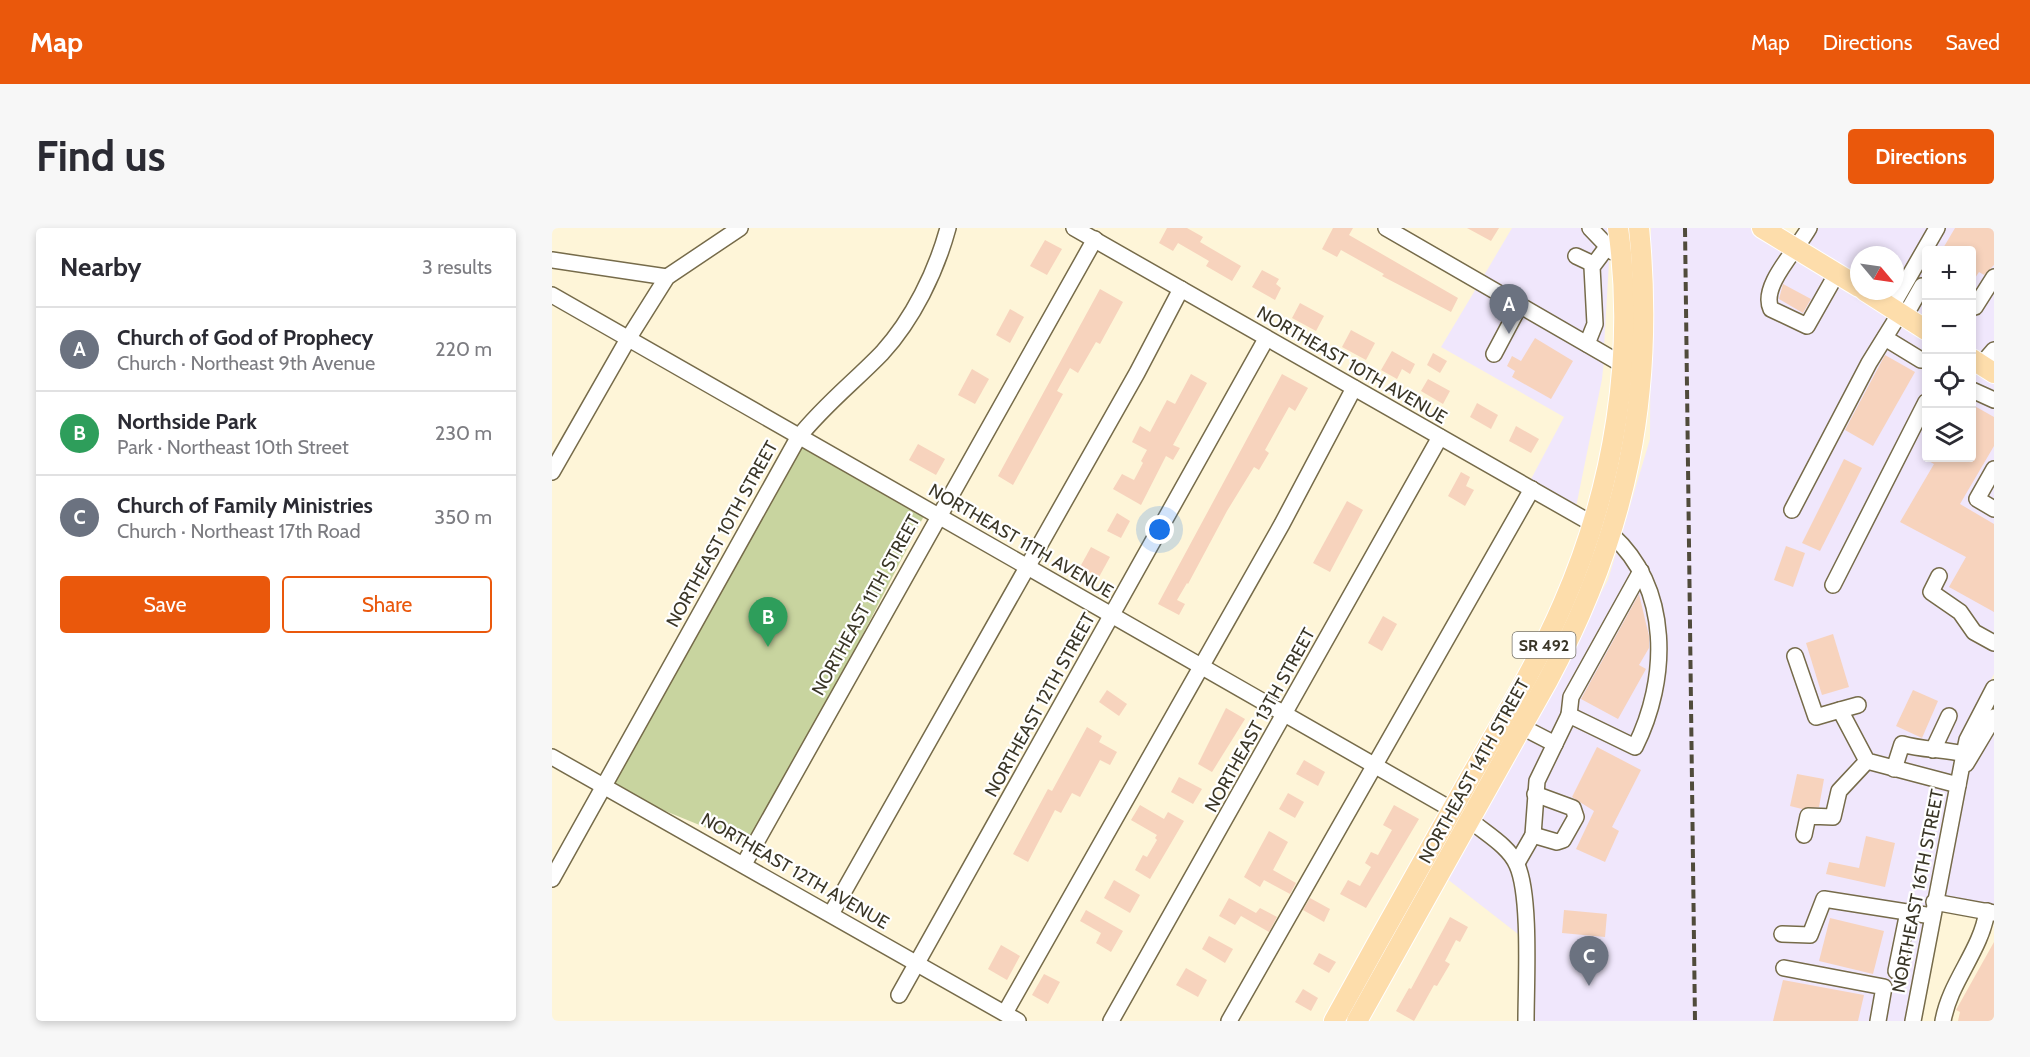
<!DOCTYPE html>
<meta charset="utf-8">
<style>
body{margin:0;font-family:Cabin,sans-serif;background:#f7f7f7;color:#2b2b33}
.controls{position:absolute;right:18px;top:18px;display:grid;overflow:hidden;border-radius:6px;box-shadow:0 3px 9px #0003}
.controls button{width:54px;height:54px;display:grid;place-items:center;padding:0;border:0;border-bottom:2px solid #e1e1e2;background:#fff;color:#2b2b33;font:30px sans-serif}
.compass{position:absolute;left:1298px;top:18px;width:54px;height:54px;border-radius:50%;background:#fff;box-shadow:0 3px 9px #0003;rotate:119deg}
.you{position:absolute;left:608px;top:302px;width:21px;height:21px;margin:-15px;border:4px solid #fff;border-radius:50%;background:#1a73e8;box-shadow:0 0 0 9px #1a73e833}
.badge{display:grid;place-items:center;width:39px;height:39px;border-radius:50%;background:#ea580c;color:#fff;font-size:20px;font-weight:700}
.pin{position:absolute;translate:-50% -50px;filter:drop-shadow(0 2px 3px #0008)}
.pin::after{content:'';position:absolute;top:32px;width:21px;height:18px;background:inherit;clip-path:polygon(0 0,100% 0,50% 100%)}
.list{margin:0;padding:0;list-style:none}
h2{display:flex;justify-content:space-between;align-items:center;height:78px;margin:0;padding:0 24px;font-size:26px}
h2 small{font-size:20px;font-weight:400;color:#7c7c81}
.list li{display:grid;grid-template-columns:39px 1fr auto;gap:18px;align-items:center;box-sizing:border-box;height:84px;padding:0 24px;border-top:2px solid #e1e1e2}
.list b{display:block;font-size:22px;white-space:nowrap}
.list p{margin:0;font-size:20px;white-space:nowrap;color:#7c7c81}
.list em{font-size:20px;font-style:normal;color:#7c7c81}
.actions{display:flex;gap:12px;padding:18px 24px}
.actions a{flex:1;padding:14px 0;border:2px solid #ea580c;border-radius:6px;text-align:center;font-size:21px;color:#ea580c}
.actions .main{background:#ea580c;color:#fff}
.icon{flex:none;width:33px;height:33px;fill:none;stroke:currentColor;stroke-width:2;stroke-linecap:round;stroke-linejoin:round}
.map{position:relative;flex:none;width:1442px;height:793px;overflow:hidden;border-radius:6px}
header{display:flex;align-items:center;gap:36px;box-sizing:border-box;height:84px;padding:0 30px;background:#ea580c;color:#fff}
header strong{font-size:28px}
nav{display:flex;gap:33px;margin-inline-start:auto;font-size:21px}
.intro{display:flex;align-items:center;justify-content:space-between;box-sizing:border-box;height:144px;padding:0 36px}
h1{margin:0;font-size:42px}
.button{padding:15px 27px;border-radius:6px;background:#ea580c;color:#fff;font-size:21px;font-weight:700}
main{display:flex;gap:36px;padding:0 36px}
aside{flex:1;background:#fff;border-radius:6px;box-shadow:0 3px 9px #0003}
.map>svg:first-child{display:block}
.commercial{fill:#f0e7fc}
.green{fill:#c8d49f}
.building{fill:#f7d3bd}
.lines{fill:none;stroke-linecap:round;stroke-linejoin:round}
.minor-casing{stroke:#766b4a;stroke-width:18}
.major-casing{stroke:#fff;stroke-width:22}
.minor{stroke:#fff;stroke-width:15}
.major{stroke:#fdddab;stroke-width:20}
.rail{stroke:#504b3b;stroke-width:4;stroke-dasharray:9 4.5;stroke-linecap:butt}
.labels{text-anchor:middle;stroke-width:4.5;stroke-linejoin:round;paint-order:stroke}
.shield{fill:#fff;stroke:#757268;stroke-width:1.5}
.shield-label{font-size:16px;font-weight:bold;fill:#3a3627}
.street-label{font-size:18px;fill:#3a3627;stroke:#fff}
</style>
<header>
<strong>Map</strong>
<nav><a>Map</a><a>Directions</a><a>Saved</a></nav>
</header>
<div class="intro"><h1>Find us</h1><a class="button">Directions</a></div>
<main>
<aside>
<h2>Nearby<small>3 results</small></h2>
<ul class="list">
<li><span class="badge" style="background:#6b7280">A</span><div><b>Church of God of Prophecy</b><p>Church · Northeast 9th Avenue</p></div><em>220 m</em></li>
<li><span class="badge" style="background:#2e9e5b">B</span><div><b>Northside Park</b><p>Park · Northeast 10th Street</p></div><em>230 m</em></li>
<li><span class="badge" style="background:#6b7280">C</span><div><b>Church of Family Ministries</b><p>Church · Northeast 17th Road</p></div><em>350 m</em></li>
</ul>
<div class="actions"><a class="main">Save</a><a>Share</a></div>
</aside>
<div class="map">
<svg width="1442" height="793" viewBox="0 0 1442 793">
<rect width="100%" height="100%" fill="#fef5d8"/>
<!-- commercial -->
<g class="commercial">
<polygon points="960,0 1059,0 1052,119 931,49"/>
<polygon points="1099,0 1198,0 1374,109 1374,230 1420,230 1420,138 1442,152 1442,446 1409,509 1390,594 1354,793 982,793 979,663 971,635 927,591 1056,352 1098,211"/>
<polygon points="1264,0 1442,0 1442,138 1420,123 1420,22 1374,22 1374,95 1324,63 1343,63 1343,27 1307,27 1307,52 1254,19"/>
<polygon points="925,59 1052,132 1050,151 1024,279 978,253 1012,189 889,119"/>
<polygon points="1442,503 1442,683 1389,674 1417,544"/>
<polygon points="920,602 948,625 958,638 965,663 966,706 894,650"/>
</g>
<!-- green -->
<polygon class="green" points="246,210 375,282 201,619 50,557"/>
<!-- building -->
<g class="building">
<polygon points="615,0 635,0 651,9 648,14 689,38 680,53 654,38 657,33 626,15 621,23 607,15"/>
<polygon points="781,0 801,0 797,7 906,70 899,84 830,48 832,46 789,22 785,29 770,21"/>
<polygon points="915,0 947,0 939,13"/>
<polygon points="1403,0 1442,0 1442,37 1432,47 1427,44 1419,56 1419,22 1390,22"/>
<polygon points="493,12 510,21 495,47 478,38"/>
<polygon points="710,42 727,51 724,56 729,60 723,72 700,59"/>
<polygon points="1231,56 1259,71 1251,85 1227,71"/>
<polygon points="548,61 571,74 548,116 544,114 526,145 518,140 505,163 511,166 461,257 446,248"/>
<polygon points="748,75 772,88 764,103 740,90"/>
<polygon points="458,81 472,89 458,115 444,107"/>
<polygon points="799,102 823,115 814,132 790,119"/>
<polygon points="983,110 1021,133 999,171 960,149 963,143 955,138 960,128 969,133"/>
<polygon points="840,123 863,136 858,146 850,141 845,151 829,142"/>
<polygon points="881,125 895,133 888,145 875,137"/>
<polygon points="1333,127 1363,144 1321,218 1293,202"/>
<polygon points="420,141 437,151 423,176 406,167"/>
<polygon points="639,146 655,155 621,217 628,220 621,232 614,228 589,277 561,261 570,246 582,252 591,235 589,233 595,222 580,214 588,198 598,204 615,172 623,176"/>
<polygon points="730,146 756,160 743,183 737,179 713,222 717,225 707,242 702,239 675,283 636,356 635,355 625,372 633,376 627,387 606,376"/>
<polygon points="876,151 898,163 891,176 869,163"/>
<polygon points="925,175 946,187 939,201 918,189"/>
<polygon points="1419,176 1442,189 1442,218 1408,276 1442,296 1442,384 1397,359 1414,329 1348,294 1382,236 1371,230 1419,230"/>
<polygon points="964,198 987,211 979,225 957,213"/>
<polygon points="366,216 393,231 384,247 357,232"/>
<polygon points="1292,231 1310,240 1268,323 1250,315"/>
<polygon points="909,244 918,249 914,258 922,262 913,278 896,268"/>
<polygon points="795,273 811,282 778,344 761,335"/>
<polygon points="565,285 578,293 569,310 555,303"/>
<polygon points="1234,318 1253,325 1241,359 1222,352"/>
<polygon points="539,319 558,329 547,349 528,339"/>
<polygon points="1087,366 1097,408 1097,420 1087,437 1094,441 1066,491 1029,471"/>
<polygon points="831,388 845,396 830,423 816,415"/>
<polygon points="1281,406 1297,459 1270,467 1254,415"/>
<polygon points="555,462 575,476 567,488 547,474"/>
<polygon points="1361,462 1386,473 1370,510 1344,498"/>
<polygon points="674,480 693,491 660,544 646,536"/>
<polygon points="535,499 550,508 547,514 565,524 558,537 548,532 528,569 520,565 509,585 503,582 476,634 461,626 496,561 500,563"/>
<polygon points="1045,519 1089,542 1060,599 1067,603 1053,634 1024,621 1042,583 1020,569"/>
<polygon points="752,532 773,544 766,558 744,546"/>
<polygon points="1245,546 1272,551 1267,579 1250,581 1238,578"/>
<polygon points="627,549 650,561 641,576 619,564"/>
<polygon points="736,565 752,574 743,590 727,581"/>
<polygon points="588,577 612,591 616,584 632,593 598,651 583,642 591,627 595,629 605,612 603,610 605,607 579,592"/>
<polygon points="842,577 867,591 814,680 788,666 796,652 808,658 819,639 813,635 819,624 826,627 840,602 831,597"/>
<polygon points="717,603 736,614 721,642 744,655 738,666 712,652 708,659 692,649"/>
<polygon points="1314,608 1343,615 1333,659 1274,646 1277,634 1307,640"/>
<polygon points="562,652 588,667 578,685 552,670"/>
<polygon points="677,670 704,685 708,680 725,689 717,704 689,688 683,697 667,688"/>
<polygon points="758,670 778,681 772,694 751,682"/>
<polygon points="534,682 571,703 559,724 544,715 549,705 528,693"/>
<polygon points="1012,682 1055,686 1053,709 1010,705"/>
<polygon points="898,689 916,699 908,714 904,712 893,733 898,736 885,758 882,757 862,793 844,783 857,760 859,761"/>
<polygon points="1278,690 1332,703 1321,746 1267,733"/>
<polygon points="657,708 681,721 673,735 650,721"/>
<polygon points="1442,714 1442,793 1406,793 1408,784 1404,782"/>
<polygon points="449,717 468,728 455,752 436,741"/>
<polygon points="767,725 784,734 777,745 761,736"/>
<polygon points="634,740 655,752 646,769 624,757"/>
<polygon points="492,746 508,754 496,776 480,767"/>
<polygon points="1231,752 1312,767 1306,793 1221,793"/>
<polygon points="751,761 766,770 759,783 743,774"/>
</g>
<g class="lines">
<!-- minor casing -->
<g class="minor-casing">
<g id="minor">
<path d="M522,0L1060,307C1119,361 1117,451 1083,519L1017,487L985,553L981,607L965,635"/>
<polyline points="834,0 1078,141"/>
<polyline points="1038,0 1061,24"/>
<path d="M1257,0C1245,22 1208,58 1219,81L1255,98L1285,45"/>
<polyline points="1024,28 1041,36"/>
<polyline points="0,32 115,49"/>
<path d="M0,67L918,592C933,605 957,618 965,637C979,668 974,755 974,793"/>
<polyline points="1420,77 1423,79 1442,49"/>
<polyline points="1339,80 1385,0"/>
<polyline points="1353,88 1370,58 1374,58"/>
<polyline points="1333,110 1369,132"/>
<polyline points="1035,116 1043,96 1040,39 1055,19"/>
<polyline points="942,126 968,77"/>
<polyline points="1429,137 1442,122"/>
<polyline points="1420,162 1442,172"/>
<polyline points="1442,241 1425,271 1442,281"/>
<polyline points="0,244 76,111 115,49 188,0"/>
<polyline points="1240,282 1317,135 1348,85"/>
<polyline points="1387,348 1379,364 1408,384 1422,404 1442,415"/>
<polyline points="1281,357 1374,174"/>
<polyline points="1243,428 1264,489 1288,482 1315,533 1406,557"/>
<polyline points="1288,482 1306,477"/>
<polyline points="1017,487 1019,469 1089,343"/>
<polyline points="970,499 1003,516"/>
<polyline points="1381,522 1397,488"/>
<polyline points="0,529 466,793"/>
<polyline points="1414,536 1442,489"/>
<path d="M1342,541L1350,516C1371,522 1391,521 1412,526"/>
<polyline points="981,607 1005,614 1011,612 1024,589 1021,580 983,566"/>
<polyline points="1252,607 1256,588 1281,589 1287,563 1315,533"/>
<polyline points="192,636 543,11"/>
<path d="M0,651L246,210C271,178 302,154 330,125C361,91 384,44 396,0"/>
<polyline points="1382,674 1442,685"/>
<polyline points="279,686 585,145 629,61"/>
<polyline points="1230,706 1258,707 1272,671 1380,688"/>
<polyline points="1232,740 1332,759 1326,793"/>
<polyline points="1344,743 1356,684"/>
<polyline points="347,767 714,111"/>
<polyline points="453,785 730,296 802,160"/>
<polyline points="559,793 888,209"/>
<polyline points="677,793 980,261"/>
<polyline points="1361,793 1412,526 1415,512 1442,460"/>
<path d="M1391,793C1398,753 1429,723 1435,683"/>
</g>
</g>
<!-- major casing -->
<g class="major-casing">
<g id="major">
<polyline points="1210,0 1307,59"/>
<polyline points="1313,63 1374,102"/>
<polyline points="1420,131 1442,145"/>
<path d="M782,793C827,711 873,630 919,548C951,492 985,436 1011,376C1062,260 1084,126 1066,0"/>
<path d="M805,793L996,452C1075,305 1103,166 1087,0"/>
</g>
</g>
<!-- minor -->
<use href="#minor" class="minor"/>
<!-- major -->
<use href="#major" class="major"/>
<!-- rail -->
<polyline class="rail" points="1133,0 1143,793"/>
</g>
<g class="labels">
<!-- shield labels -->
<rect class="shield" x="960.5" y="404" width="63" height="26" rx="4.5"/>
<g class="shield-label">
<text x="992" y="423">SR 492</text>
</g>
<!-- street labels -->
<g class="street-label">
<text transform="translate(800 137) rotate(30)" y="6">NORTHEAST 10TH AVENUE</text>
<text transform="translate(170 306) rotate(-61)" y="6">NORTHEAST 10TH STREET</text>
<text transform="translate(469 313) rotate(30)" y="6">NORTHEAST 11TH AVENUE</text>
<text transform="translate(314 377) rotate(-61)" y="6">NORTHEAST 11TH STREET</text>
<text transform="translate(488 477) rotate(-61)" y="6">NORTHEAST 12TH STREET</text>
<text transform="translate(708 492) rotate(-61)" y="6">NORTHEAST 13TH STREET</text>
<text transform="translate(922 543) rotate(-61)" y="6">NORTHEAST 14TH STREET</text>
<text transform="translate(243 643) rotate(30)" y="6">NORTHEAST 12TH AVENUE</text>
<text transform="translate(1366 663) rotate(-79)" y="6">NORTHEAST 16TH STREET</text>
</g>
</g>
</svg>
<div class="controls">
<button>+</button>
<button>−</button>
<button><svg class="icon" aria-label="locate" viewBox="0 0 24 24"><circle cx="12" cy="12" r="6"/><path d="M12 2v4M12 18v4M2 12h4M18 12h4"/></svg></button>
<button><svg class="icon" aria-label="layers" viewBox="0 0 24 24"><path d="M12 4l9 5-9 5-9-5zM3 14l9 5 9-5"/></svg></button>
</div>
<svg class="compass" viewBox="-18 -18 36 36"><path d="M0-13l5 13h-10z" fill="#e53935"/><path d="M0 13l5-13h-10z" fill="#7c7c81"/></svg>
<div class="you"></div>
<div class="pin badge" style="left:957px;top:106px;background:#6b7280">A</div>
<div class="pin badge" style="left:216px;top:419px;background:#2e9e5b">B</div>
<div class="pin badge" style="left:1037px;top:758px;background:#6b7280">C</div>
</div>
</main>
